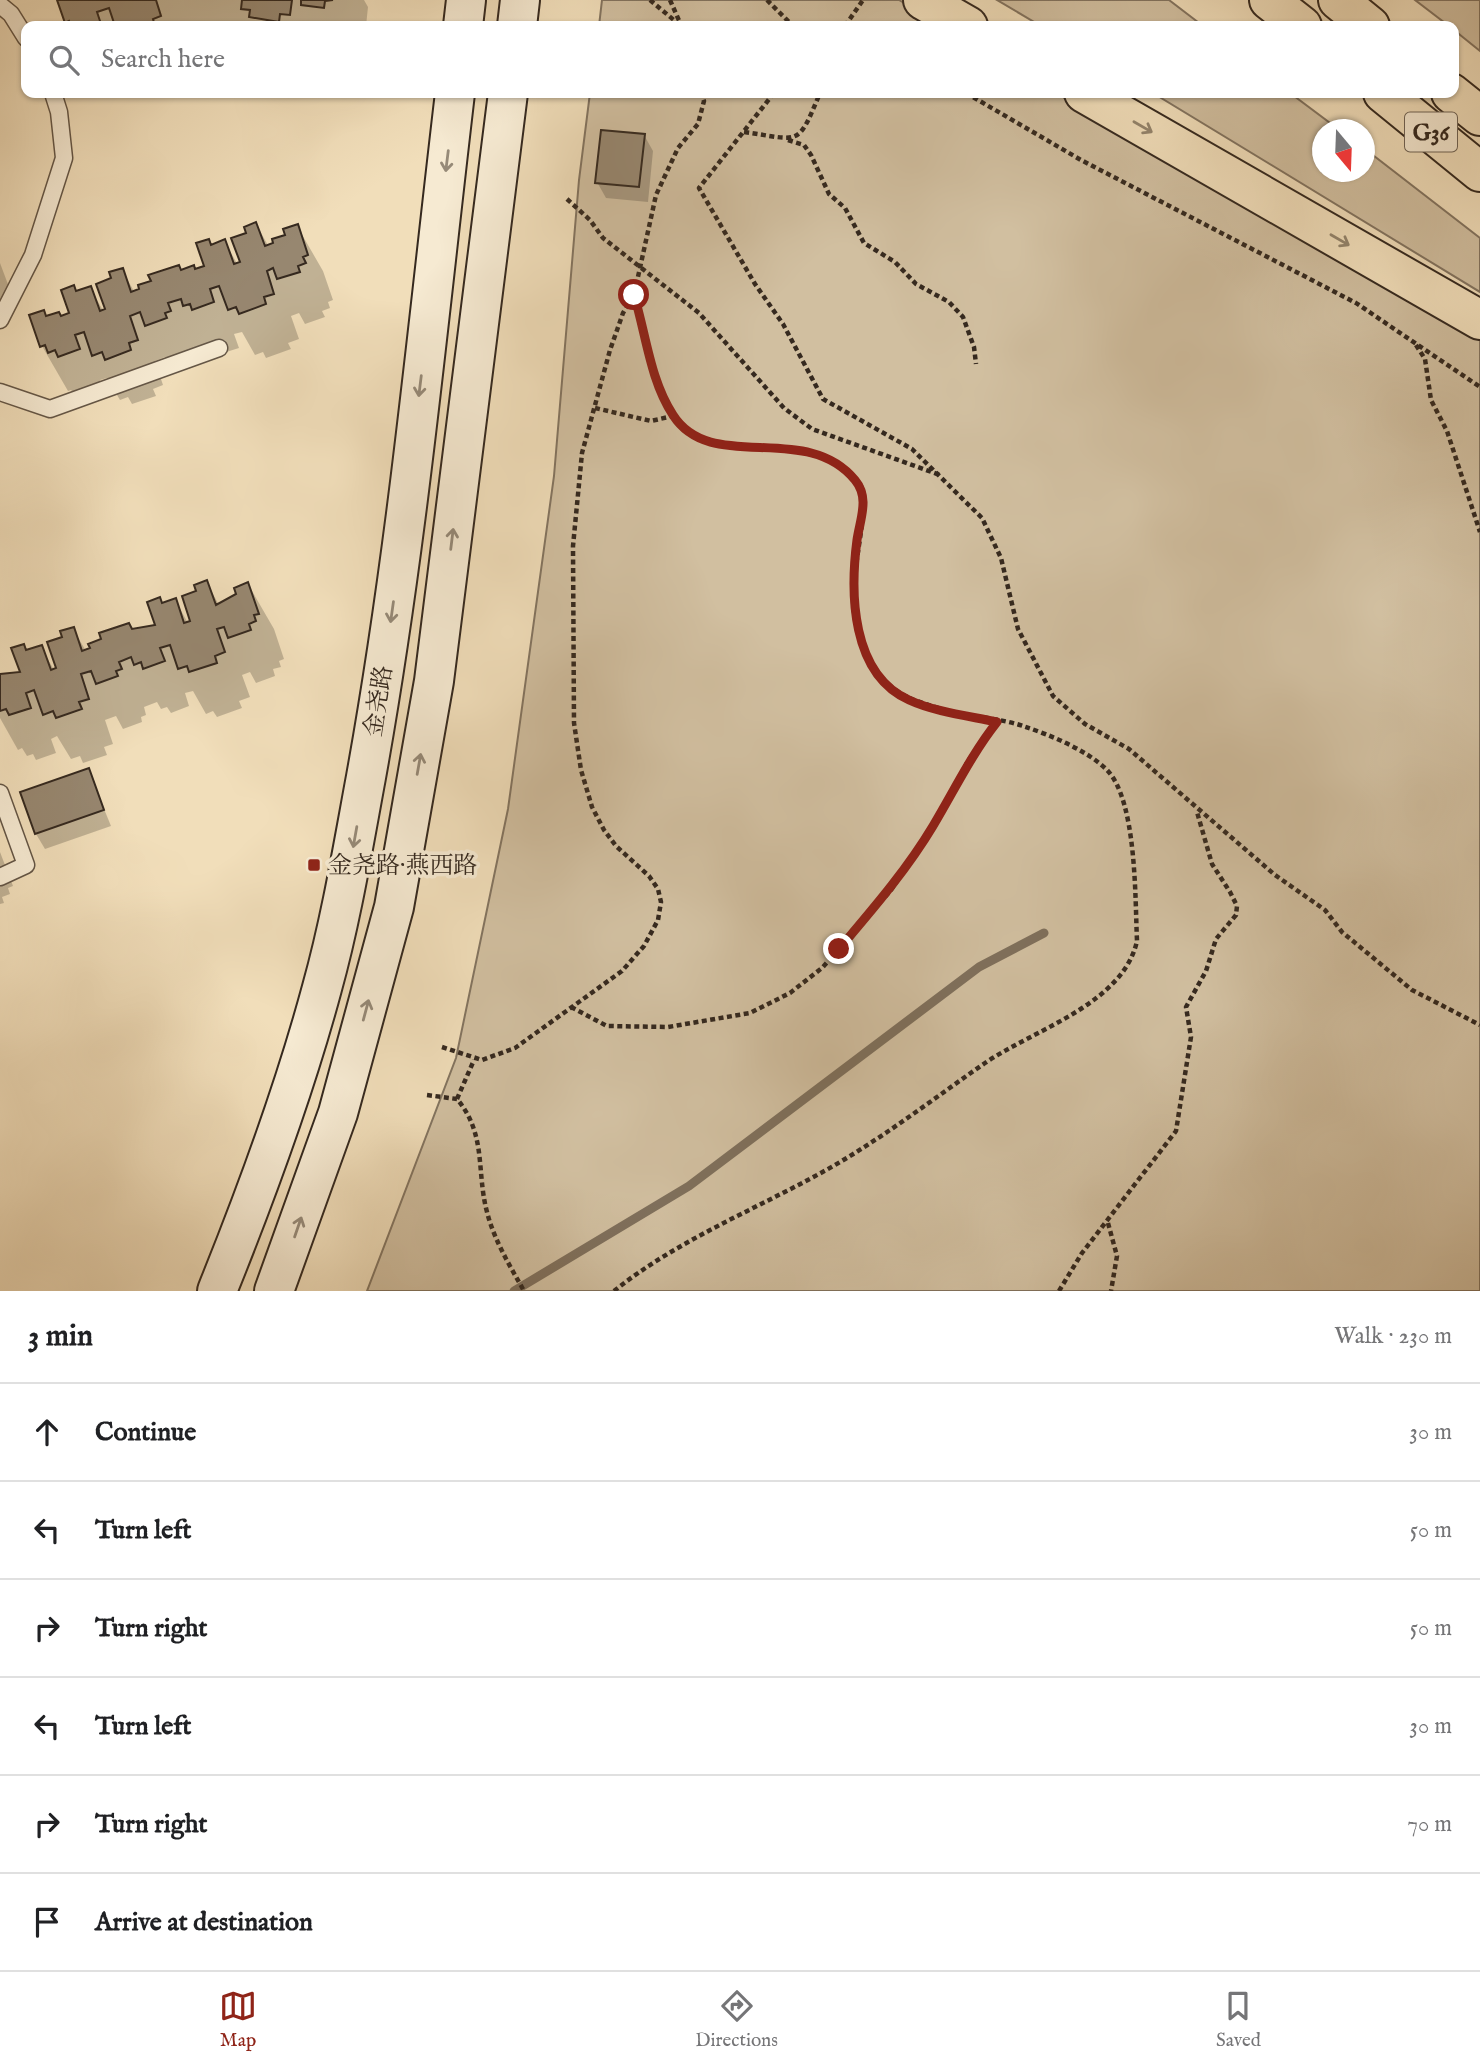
<!DOCTYPE html>
<meta charset="utf-8">
<style>
body{margin:0;font-family:"IM FELL English","Noto Serif SC",serif;background:#f6f6f6;color:#202124}
.compass{position:absolute;left:1312px;top:119px;width:63px;height:63px;border-radius:50%;background:#fff;box-shadow:0 2px 5px #0004;rotate:161deg}
.stop{position:absolute;width:21px;height:21px;margin:-16px;border:5px solid #8f2418;border-radius:50%;background:#fff}
.stop.end{background:#8f2418;border-color:#fff;box-shadow:0 2px 7px #0008}
.list{margin:0;padding:0;list-style:none}
h2{display:flex;justify-content:space-between;align-items:center;height:91px;margin:0;padding:0 28px;font-size:30px}
h2 small{font-size:23px;font-weight:400;color:#757577}
.list li{display:grid;grid-template-columns:46px 1fr auto;gap:21px;align-items:center;box-sizing:border-box;height:98px;padding:0 28px;border-top:2px solid #e0e0e0}
.list b{display:block;font-size:26px;white-space:nowrap}
.list em{font-size:23px;font-style:normal;color:#757577}
.icon{flex:none;width:38px;height:38px;fill:none;stroke:currentColor;stroke-width:2;stroke-linecap:round;stroke-linejoin:round}
.map{position:relative;flex:none;width:1480px;height:1291px;overflow:hidden}
.search{position:absolute;background:#fff;box-shadow:0 2px 5px #0004;left:21px;right:21px;top:21px;height:77px;display:flex;align-items:center;gap:18px;box-sizing:border-box;padding:0 24px;border-radius:14px;color:#757577;font-size:26px}
.sheet{height:679px;background:#fff}
nav{display:flex;justify-content:space-around;align-items:center;box-sizing:border-box;height:98px;border-top:2px solid #e0e0e0;background:#fff;font-size:19px;color:#757577}
nav a{display:grid;justify-items:center;gap:4px}
nav .on{color:#8f2418}
.map>svg:first-child{display:block}
.green{fill:#d1bfa0;stroke:#837460;stroke-width:2}
.shadow{fill:#0003}
.lines{fill:none;stroke-linecap:round;stroke-linejoin:round}
.stream{stroke:#7f705c;stroke-width:9}
.building{fill:#978770;stroke:#35291f;stroke-width:2}
.service-casing{stroke:#645646;stroke-width:19}
.secondary-casing{stroke:#35291f;stroke-width:42}
.motorway-casing{stroke:#35291f;stroke-width:42}
.path{stroke:#35291f;stroke-width:4.5;stroke-dasharray:5 3.5;stroke-linecap:butt}
.service{stroke:#f6ead2;stroke-width:16}
.secondary{stroke:#f6ead2;stroke-width:38}
.motorway{stroke:#f1deba;stroke-width:38}
.oneway{stroke:#93846c}
.oneway2{stroke:#968a78}
.route{stroke:#8f2418;stroke-width:9}
.poi-dot{fill:#8f2418;stroke:#f6ead2;stroke-width:2.5}
.labels{text-anchor:middle;stroke-width:7;stroke-linejoin:round;paint-order:stroke}
.shield{fill:#f6ead2;stroke:#6f6355;stroke-width:2}
.shield-label{font-size:23px;font-weight:bold;fill:#35291f}
.street-label{font-size:24px;fill:#35291f;stroke:#f6ead2}
.poi-label{font-size:24px;fill:#35291f;stroke:#f6ead2;text-anchor:start}
</style>
<div class="map">
<svg width="1480" height="1291" viewBox="0 0 1480 1291">
<rect width="100%" height="100%" fill="#f1deba"/>
<filter id="stains"><feTurbulence type="fractalNoise" baseFrequency=".00286" numOctaves="4"/><feColorMatrix values="0 0 0 0 .2 0 0 0 0 .09 0 0 0 0 .02 0 0 0 .5 -.17"/></filter>
<radialGradient id="worn" r=".72"><stop offset=".6" stop-color="#630" stop-opacity="0"/><stop offset="1" stop-color="#630" stop-opacity=".3"/></radialGradient>
<!-- green -->
<g class="green">
<polygon points="602,0 899,0 943,26 599,26"/>
<polygon points="997,0 1169,0 1203,26 1041,26"/>
<polygon points="1415,0 1480,0 1480,51 1454,30 1454,26 1449,26"/>
<polygon points="590,93 1056,93 1480,337 1480,1291 367,1291 456,1058 508,809 554,476 579,180"/>
<polygon points="1153,93 1290,93 1338,129 1322,130 1322,172 1364,172 1365,149 1480,238 1480,292"/>
</g>
<!-- shadow -->
<g class="shadow">
<polygon points="59,0 364,0 368,7 366,26 228,26 225,21 218,26 69,26"/>
<polygon points="644,135 653,151 648,202 606,198 597,182"/>
<polygon points="256,224 269,247 297,226 323,271 333,300 328,302 330,308 322,311 325,317 305,324 299,313 291,316 299,339 288,343 291,349 266,358 263,352 255,355 242,332 234,334 239,348 220,354 206,344 193,348 196,356 173,370 165,357 155,361 163,385 153,389 156,396 132,404 128,397 120,400 107,378 100,380 105,394 76,397 71,390 68,391 42,346 47,318 71,314 76,293 90,288 104,312 108,310 114,280 122,270 135,293 181,272 206,267 211,246 224,241 238,265 242,263 248,234"/>
<polygon points="0,263 12,295 0,315"/>
<polygon points="207,583 219,605 238,595 248,584 274,629 284,659 279,661 281,667 273,669 275,676 256,683 250,672 242,675 250,697 239,701 242,708 217,717 213,711 206,714 193,691 185,693 189,706 171,713 167,707 161,709 157,702 144,707 146,715 141,717 142,722 123,729 116,716 105,720 113,744 104,747 107,755 83,763 80,756 71,759 57,736 51,739 56,753 36,760 33,754 27,756 22,748 18,750 0,718 0,676 22,673 27,652 41,647 54,670 58,669 64,638 73,629 86,651 132,630 157,626 162,605 175,600 188,623 193,622 198,592"/>
<polygon points="88,770 111,826 45,849 36,834 22,793"/>
<polygon points="0,852 13,886 8,888 10,894 2,897 4,903 0,904"/>
</g>
<g class="lines">
<!-- stream -->
<polyline class="stream" points="514,1291 689,1186 979,967 1044,933"/>
</g>
<!-- building -->
<g class="building">
<polygon points="57,0 156,0 161,16 153,19 155,26 115,26 109,8 97,12 101,24 71,26 69,21 65,23"/>
<polygon points="242,0 292,0 290,15 280,14 279,22 249,17 250,10 241,9"/>
<polygon points="301,0 333,0 325,1 324,8 301,5"/>
<polygon points="601,130 645,134 639,187 595,183"/>
<polygon points="256,222 265,246 273,243 272,239 285,235 283,229 298,224 308,255 303,257 306,263 298,266 300,272 277,279 273,268 267,271 274,294 264,297 266,304 239,314 236,307 228,310 219,286 210,289 214,302 192,310 190,304 183,306 181,299 168,303 171,311 165,313 167,318 145,326 140,312 130,316 138,340 129,343 131,350 105,360 102,352 92,356 84,332 75,335 80,349 58,357 55,350 48,353 45,345 40,347 29,315 44,310 46,316 59,312 61,316 69,313 61,290 74,285 76,291 91,286 100,311 105,309 96,284 111,278 109,272 123,268 131,292 139,289 138,285 151,281 148,275 179,265 181,270 194,265 195,269 204,266 196,243 209,239 211,245 225,239 234,264 240,262 231,238 246,233 244,227"/>
<polygon points="207,580 216,605 236,594 234,588 248,582 259,614 254,615 256,621 249,624 251,630 228,638 224,627 217,629 225,652 215,656 217,663 189,672 187,666 178,669 170,645 160,648 165,661 143,669 141,662 134,665 131,657 119,662 122,669 116,671 118,676 96,684 91,671 81,674 89,699 79,702 82,709 56,718 53,711 43,715 34,690 26,693 31,708 9,715 6,709 0,711 0,674 20,672 11,648 24,644 26,650 42,645 51,670 56,668 47,642 62,637 60,631 74,627 82,651 90,648 88,644 101,639 99,633 129,623 132,629 155,625 147,602 160,597 162,603 176,598 184,623 190,621 182,596 196,591 194,585"/>
<polygon points="89,768 104,810 35,834 20,792"/>
</g>
<g class="lines">
<!-- service casing -->
<g class="service-casing">
<g id="service">
<polyline points="0,5 11,14 26,38"/>
<polyline points="0,320 33,255 64,158 59,112 53,93"/>
<polyline points="0,392 50,409 219,348"/>
<polyline points="0,793 26,865 0,877"/>
</g>
</g>
<!-- secondary casing -->
<g class="secondary-casing">
<g id="secondary">
<polyline points="463,26 466,0"/>
<polyline points="517,26 520,0"/>
<path d="M217,1291C257,1192 294,1092 322,988C341,920 353,847 366,777C407,551 428,321 455,93"/>
<polyline points="274,1291 338,1113 394,907 434,681 508,93"/>
</g>
</g>
<!-- motorway casing -->
<g class="motorway-casing">
<g id="motorway">
<polyline points="923,0 968,26"/>
<polyline points="1269,0 1302,26"/>
<polyline points="1338,0 1370,26"/>
<polyline points="1084,93 1480,320"/>
<polyline points="1383,93 1480,172"/>
<polyline points="1451,93 1480,116"/>
</g>
</g>
<!-- path -->
<g class="path">
<polyline points="650,0 681,26"/>
<polyline points="670,0 681,25"/>
<polyline points="767,0 793,26"/>
<polyline points="845,26 863,0"/>
<polyline points="774,93 699,188 755,284 783,324 823,399 912,449 982,518 1001,558 1018,629 1053,696 1085,724 1129,749 1275,875 1325,910 1342,932 1412,990 1480,1025"/>
<polyline points="966,93 1081,160 1356,303 1480,387"/>
<path d="M744,132C801,140 797,148 820,93"/>
<polyline points="788,140 804,145 811,155 829,194 845,208 864,243 895,262 916,284 949,302 963,317 974,347 976,364"/>
<polyline points="567,199 590,220 603,238 699,313 784,408 812,429 940,475"/>
<polyline points="1416,345 1425,359 1431,400 1447,431 1480,532"/>
<polyline points="595,408 651,421 673,416"/>
<polyline points="571,1007 607,1026 668,1027 750,1013 790,993 822,968 891,890 933,827 968,761 997,721"/>
<polyline points="442,1047 482,1060 515,1048 622,971 644,946 658,920 661,902 658,889 649,876 616,846 604,830 592,807 581,770 574,723 573,546 582,453 610,350 623,313 634,295 656,195 678,148 698,124 704,101 701,93"/>
<path d="M427,1095L457,1099C487,1135 476,1171 487,1212C494,1240 510,1266 524,1291"/>
<polyline points="457,1099 474,1060"/>
<polyline points="1108,1223 1117,1256 1111,1291"/>
<path d="M614,1291C680,1238 762,1207 835,1165C888,1134 936,1097 985,1063C1035,1029 1123,1004 1137,941C1135,899 1137,801 1107,770C1087,750 1050,735 1023,726C999,718 971,717 945,710C915,701 893,696 875,668C862,649 853,621 853,598C852,574 869,504 862,488C860,484 855,479 851,476C799,425 709,471 673,416C651,380 646,334 634,295"/>
<polyline points="1059,1291 1082,1253 1176,1131 1191,1037 1186,1007 1206,971 1216,939 1236,915 1237,906 1230,892 1212,864 1197,812"/>
</g>
<!-- service -->
<use href="#service" class="service"/>
<!-- secondary -->
<use href="#secondary" class="secondary"/>
<!-- motorway -->
<use href="#motorway" class="motorway"/>
</g>
<!-- one-way arrows -->
<defs><path id="oneway-shaft" d="M-6 0H5M1.5-3L5.5 0L1.5 3" fill="none" stroke-width="1.6" stroke-linecap="round" stroke-linejoin="round" transform="scale(1.75)"/></defs>
<g class="oneway">
<use href="#oneway-shaft" transform="translate(1143 127) rotate(30)"/>
<use href="#oneway-shaft" transform="translate(1340 240) rotate(30)"/>
</g>
<g class="oneway2">
<use href="#oneway-shaft" transform="translate(447 161) rotate(97)"/>
<use href="#oneway-shaft" transform="translate(420 386) rotate(97)"/>
<use href="#oneway-shaft" transform="translate(452 539) rotate(-83)"/>
<use href="#oneway-shaft" transform="translate(392 612) rotate(98)"/>
<use href="#oneway-shaft" transform="translate(419 764) rotate(-80)"/>
<use href="#oneway-shaft" transform="translate(355 837) rotate(100)"/>
<use href="#oneway-shaft" transform="translate(366 1010) rotate(-75)"/>
<use href="#oneway-shaft" transform="translate(298 1227) rotate(-71)"/>
</g>
<g class="lines">
<!-- route -->
<path class="route" d="M634,295C646,334 650,380 673,415C711,475 806,420 855,480C870,498 860,519 857,540C850,593 851,674 909,700C935,712 969,716 997,722C971,755 954,791 933,826C906,871 872,910 839,949"/>
</g>
<!-- markers -->
<rect class="poi-dot" x="307" y="858" width="14" height="14" rx="3.5"/>
<g class="labels">
<!-- shield labels -->
<rect class="shield" x="1405" y="112.5" width="52" height="39" rx="5"/>
<g class="shield-label">
<text x="1431" y="140">G36</text>
</g>
<!-- street labels -->
<g class="street-label">
<text transform="translate(378 701) rotate(-81)" y="8">金尧路</text>
</g>
<!-- poi labels -->
<g class="poi-label">
<text x="328" y="873">金尧路·燕西路</text>
</g>
</g>
<rect width="100%" height="100%" filter="url(#stains)"/>
<rect width="100%" height="100%" fill="url(#worn)"/>
</svg>
<svg class="compass" viewBox="-18 -18 36 36"><path d="M0-13l5 13h-10z" fill="#e53935"/><path d="M0 13l5-13h-10z" fill="#757577"/></svg>
<div class="stop" style="left:634px;top:295px"></div>
<div class="stop end" style="left:839px;top:949px"></div>
<div class="search"><svg class="icon" aria-label="search" viewBox="0 0 24 24"><circle cx="10" cy="10" r="6"/><path d="M15 15l6 6"/></svg>Search here</div>
</div>
<section class="sheet">
<h2>3 min<small>Walk · 230 m</small></h2>
<ul class="list">
<li><svg class="icon" aria-label="ahead" viewBox="0 0 24 24"><path d="M12 20V5M6 11l6-6 6 6"/></svg><div><b>Continue</b></div><em>30 m</em></li>
<li><svg class="icon" aria-label="left" viewBox="0 0 24 24"><path d="M17 20v-9H6M10 6l-5 5 5 5"/></svg><div><b>Turn left</b></div><em>50 m</em></li>
<li><svg class="icon" aria-label="right" viewBox="0 0 24 24"><path d="M7 20v-9h11M14 6l5 5-5 5"/></svg><div><b>Turn right</b></div><em>50 m</em></li>
<li><svg class="icon" aria-label="left" viewBox="0 0 24 24"><path d="M17 20v-9H6M10 6l-5 5 5 5"/></svg><div><b>Turn left</b></div><em>30 m</em></li>
<li><svg class="icon" aria-label="right" viewBox="0 0 24 24"><path d="M7 20v-9h11M14 6l5 5-5 5"/></svg><div><b>Turn right</b></div><em>70 m</em></li>
<li><svg class="icon" aria-label="arrive" viewBox="0 0 24 24"><path d="M6 21V4h12l-3 4 3 4H6"/></svg><div><b>Arrive at destination</b></div></li>
</ul>
</section>
<nav>
<a class="on"><svg class="icon" aria-label="map" viewBox="0 0 24 24"><path d="M3 6l6-2 6 2 6-2v14l-6 2-6-2-6 2zM9 4v14M15 6v14"/></svg>Map</a>
<a><svg class="icon" aria-label="directions" viewBox="0 0 24 24"><path d="M12 3l9 9-9 9-9-9zM9 14v-3h6M13 9l2 2-2 2"/></svg>Directions</a>
<a><svg class="icon" aria-label="saved" viewBox="0 0 24 24"><path d="M7 4h10v16l-5-4-5 4z"/></svg>Saved</a>
</nav>
